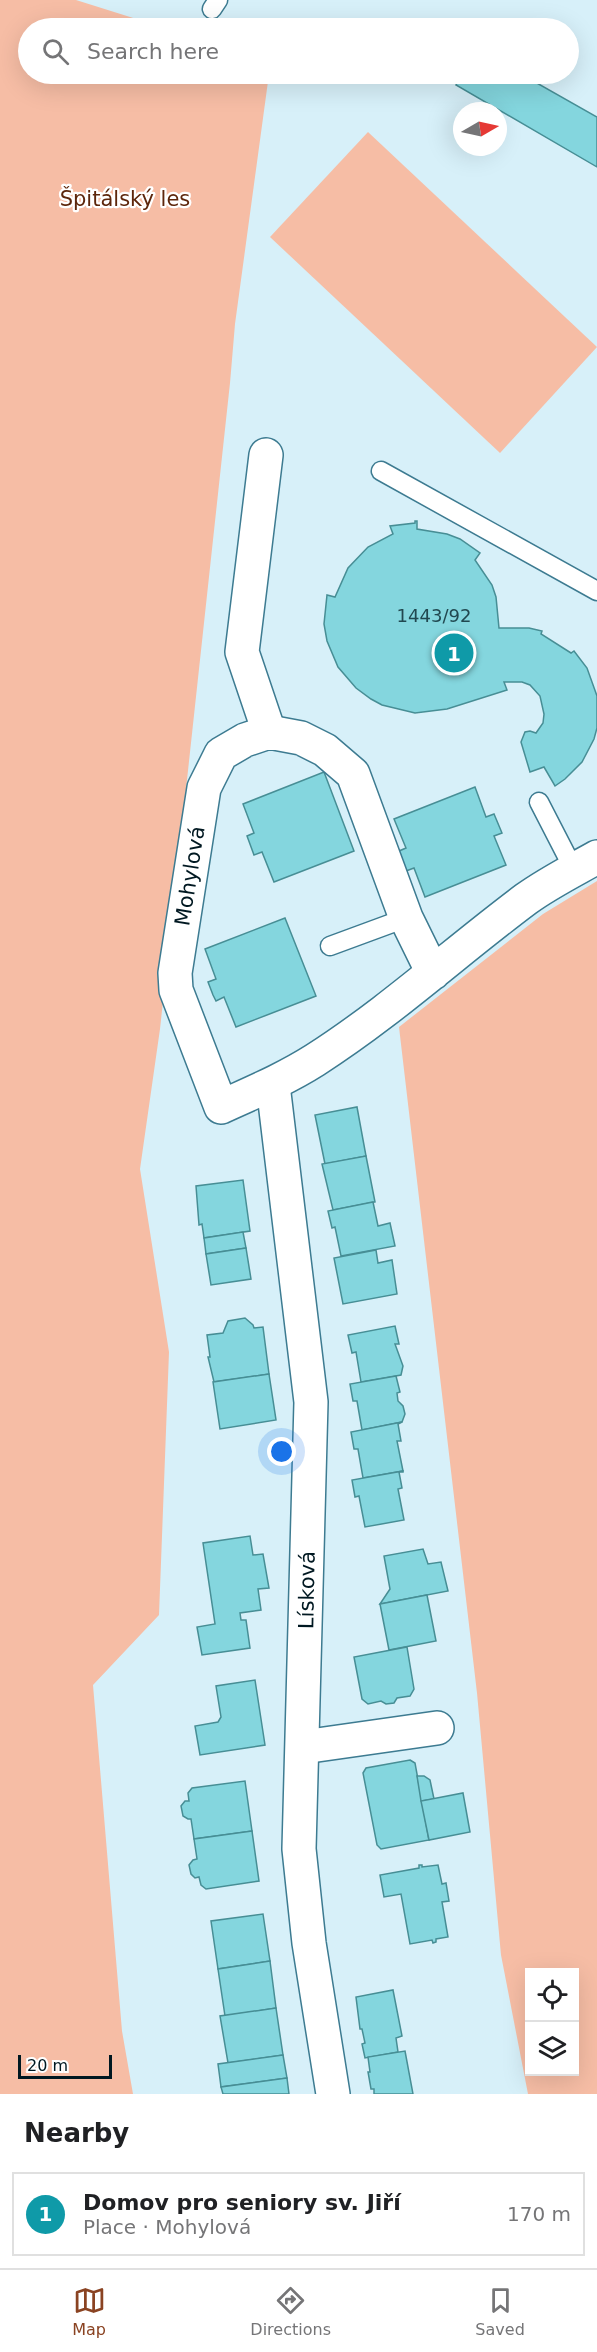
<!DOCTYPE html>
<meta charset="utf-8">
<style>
body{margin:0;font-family:"DejaVu Sans",sans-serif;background:#f2f2f2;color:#202124}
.controls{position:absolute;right:18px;bottom:18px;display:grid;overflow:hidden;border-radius:0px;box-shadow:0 6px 24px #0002}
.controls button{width:54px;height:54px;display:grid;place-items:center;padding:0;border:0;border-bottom:2px solid #e0e0e0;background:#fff;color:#202124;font:30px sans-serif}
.compass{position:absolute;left:453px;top:102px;width:54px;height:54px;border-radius:50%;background:#fff;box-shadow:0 6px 24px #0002;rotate:81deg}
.scale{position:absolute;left:18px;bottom:15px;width:94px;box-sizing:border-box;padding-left:6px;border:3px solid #001821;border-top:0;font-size:16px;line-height:21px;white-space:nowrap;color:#001821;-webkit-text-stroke:4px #fff;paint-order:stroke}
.you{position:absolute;left:282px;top:1452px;width:21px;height:21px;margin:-15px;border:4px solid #fff;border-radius:50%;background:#1a73e8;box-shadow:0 0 0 9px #1a73e833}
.badge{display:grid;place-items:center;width:39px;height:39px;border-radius:50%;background:#8a4322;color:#fff;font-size:20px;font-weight:700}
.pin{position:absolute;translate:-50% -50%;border:3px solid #fff;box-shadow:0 2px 6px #0006}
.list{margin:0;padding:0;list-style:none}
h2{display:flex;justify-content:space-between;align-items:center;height:78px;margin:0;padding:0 24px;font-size:26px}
h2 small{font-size:20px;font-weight:400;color:#757577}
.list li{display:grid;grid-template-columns:39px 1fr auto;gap:18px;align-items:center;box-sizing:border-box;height:84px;margin:0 12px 12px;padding:0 12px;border:2px solid #e0e0e0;border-radius:0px}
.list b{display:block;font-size:22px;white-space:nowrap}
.list p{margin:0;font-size:20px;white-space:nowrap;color:#757577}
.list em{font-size:20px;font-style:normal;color:#757577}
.icon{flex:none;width:33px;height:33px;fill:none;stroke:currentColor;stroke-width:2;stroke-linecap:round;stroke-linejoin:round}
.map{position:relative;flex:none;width:597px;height:2094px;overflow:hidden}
.search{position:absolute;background:#fff;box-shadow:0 6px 24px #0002;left:18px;right:18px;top:18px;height:66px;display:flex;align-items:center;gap:15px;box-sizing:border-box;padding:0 21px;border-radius:33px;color:#757577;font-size:22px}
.sheet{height:174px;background:#fff}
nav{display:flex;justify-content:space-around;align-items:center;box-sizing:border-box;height:84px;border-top:2px solid #e0e0e0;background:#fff;font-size:16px;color:#757577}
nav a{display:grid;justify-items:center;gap:3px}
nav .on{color:#8a4322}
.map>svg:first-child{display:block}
.green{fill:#f6bda5;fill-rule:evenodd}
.building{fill:#84d6de;stroke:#478e95;stroke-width:1.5}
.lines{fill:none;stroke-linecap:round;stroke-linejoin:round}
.lane-casing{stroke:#3d7b91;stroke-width:21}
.street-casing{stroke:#3d7b91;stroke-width:36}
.lane{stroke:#fff;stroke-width:18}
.street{stroke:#fff;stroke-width:33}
.labels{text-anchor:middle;stroke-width:4.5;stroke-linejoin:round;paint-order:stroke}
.number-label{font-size:18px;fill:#214850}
.park-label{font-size:21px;fill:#5d260b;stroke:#fff}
.street-label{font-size:21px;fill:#001821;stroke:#fff}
</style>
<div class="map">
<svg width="597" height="2094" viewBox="0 0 597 2094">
<rect width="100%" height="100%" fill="#d7f0f9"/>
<!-- green -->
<g class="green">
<polygon points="0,0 76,0 165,28 28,28 28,74 269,74 235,324 230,383 160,1029 140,1169 169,1352 159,1615 93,1685 122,2031 133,2094 0,2094"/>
<polygon points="368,132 597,347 500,453 270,237"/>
<path d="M597,881V2094H528L501,1955L477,1693L399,1027L543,914ZM574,1972V2072H530V1972Z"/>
</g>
<!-- building -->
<g class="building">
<polygon points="462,74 521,74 597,117 597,167 456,85"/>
<polygon points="415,521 417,521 417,529 447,534 460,539 480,553 475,560 492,585 496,597 499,628 529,628 542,631 541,634 571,653 574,651 587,668 597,696 597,728 594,739 582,762 565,779 555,786 544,767 530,772 521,742 525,732 530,731 536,733 543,723 544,714 540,696 530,685 522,682 504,682 507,690 447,709 415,713 382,705 371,699 356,688 338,667 327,641 324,624 327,595 335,597 348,568 368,547 393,534 390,526 415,523"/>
<polygon points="324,772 354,851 274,882 262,852 254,855 247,836 254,833 243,804"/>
<polygon points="475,787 486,817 494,814 502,833 494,836 506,865 425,897 414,868 406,871 399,851 406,848 394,819"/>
<polygon points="285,918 316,996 236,1027 224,997 216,1001 213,995 208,982 216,979 205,949"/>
<polygon points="357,1107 366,1156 325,1164 315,1115"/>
<polygon points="366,1156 375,1202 333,1210 322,1164"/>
<polygon points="243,1180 250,1231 204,1238 202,1224 199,1225 196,1186"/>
<polygon points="373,1202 378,1226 390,1223 395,1246 341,1256 335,1227 332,1228 328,1211"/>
<polygon points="243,1232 246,1248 206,1254 204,1238"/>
<polygon points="246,1248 251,1279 211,1285 206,1254"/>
<polygon points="376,1250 378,1263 392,1260 397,1294 343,1304 334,1258"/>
<polygon points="245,1318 253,1325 254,1328 263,1327 269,1374 214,1382 208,1357 210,1357 207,1335 223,1333 228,1321"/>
<polygon points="395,1326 399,1344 395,1344 403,1366 401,1375 361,1382 356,1352 352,1353 348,1335"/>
<polygon points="269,1374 276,1420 220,1429 213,1382"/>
<polygon points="396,1376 400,1392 397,1393 398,1401 403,1406 405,1414 402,1422 362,1430 357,1401 353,1401 350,1384"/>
<polygon points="402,1422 398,1424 401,1441 397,1441 403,1471 363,1478 358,1449 354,1449 351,1432"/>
<polygon points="403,1472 399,1472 402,1488 398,1489 404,1520 365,1527 359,1496 355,1497 352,1480 403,1471"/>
<polygon points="250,1536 253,1555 263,1554 269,1588 258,1589 261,1610 240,1613 241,1620 246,1620 250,1648 202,1655 197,1627 215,1624 203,1543"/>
<polygon points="423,1549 428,1564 441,1562 448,1591 380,1604 390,1589 384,1556"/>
<polygon points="427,1595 436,1641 389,1650 380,1604"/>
<polygon points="407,1647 414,1689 410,1696 397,1698 394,1703 386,1704 381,1701 368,1704 362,1699 354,1657"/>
<polygon points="255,1680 265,1745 200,1755 195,1726 218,1722 221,1717 216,1686"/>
<polygon points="410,1760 415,1763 429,1840 381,1849 377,1845 363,1773 366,1768"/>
<polygon points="417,1776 424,1776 430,1780 434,1799 421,1801"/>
<polygon points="245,1781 252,1831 194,1839 191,1819 188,1819 183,1816 181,1806 185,1801 189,1801 188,1793 192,1788"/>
<polygon points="463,1793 470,1832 429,1840 421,1801"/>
<polygon points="252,1831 259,1881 206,1889 201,1885 199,1877 195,1878 191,1874 189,1865 193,1860 197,1859 194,1839"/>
<polygon points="419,1865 422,1865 422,1867 438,1865 442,1884 446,1883 449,1901 442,1902 448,1937 436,1939 436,1942 433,1943 432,1940 410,1944 401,1894 384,1897 380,1875 419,1868"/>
<polygon points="263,1914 270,1961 218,1969 211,1921"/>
<polygon points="270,1961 276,2008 225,2016 218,1969"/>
<polygon points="393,1990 402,2036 396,2038 398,2052 365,2058 362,2044 365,2043 362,2029 360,2029 356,1997"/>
<polygon points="276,2008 283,2055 228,2063 220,2016"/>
<polygon points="405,2051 413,2094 374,2094 374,2089 371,2089 368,2072 370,2072 368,2057"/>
<polygon points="283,2055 287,2078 221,2087 218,2064"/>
<polygon points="287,2078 289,2094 223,2094 221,2087"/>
</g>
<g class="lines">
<!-- lane casing -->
<g class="lane-casing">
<g id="lane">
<polyline points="212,9 218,0"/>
<polyline points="381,471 597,591"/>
<polyline points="539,802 574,870"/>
<polyline points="330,946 406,918"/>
</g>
</g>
<!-- street casing -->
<g class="street-casing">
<g id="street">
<polyline points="266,455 242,652 269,732"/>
<path d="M433,973L406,918L353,774L325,750L301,738L269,732L245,740L221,754L204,788L175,973L176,990L221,1107C254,1092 285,1079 315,1060C390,1012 455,952 526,899C548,883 574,870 597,857"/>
<polyline points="273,1085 311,1402 299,1849 309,1943 333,2094"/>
<polyline points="303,1747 437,1728"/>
</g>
</g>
<!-- lane -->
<use href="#lane" class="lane"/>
<!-- street -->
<use href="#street" class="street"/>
</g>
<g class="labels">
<!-- number labels -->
<g class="number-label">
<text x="434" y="622">1443/92</text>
</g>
<!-- park labels -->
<g class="park-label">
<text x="125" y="206">Špitálský les</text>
</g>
<!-- street labels -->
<g class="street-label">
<text transform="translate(190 876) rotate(-81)" y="7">Mohylová</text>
<text transform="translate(307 1590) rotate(-89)" y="7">Lísková</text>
</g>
</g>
</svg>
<div class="controls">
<button><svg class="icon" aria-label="locate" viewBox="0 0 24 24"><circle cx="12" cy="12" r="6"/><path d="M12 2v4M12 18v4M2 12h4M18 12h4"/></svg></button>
<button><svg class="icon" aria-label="layers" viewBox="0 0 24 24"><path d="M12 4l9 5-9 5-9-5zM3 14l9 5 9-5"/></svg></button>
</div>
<svg class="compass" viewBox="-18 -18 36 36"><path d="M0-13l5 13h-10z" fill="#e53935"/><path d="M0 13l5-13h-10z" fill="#757577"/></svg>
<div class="scale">20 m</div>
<div class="you"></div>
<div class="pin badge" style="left:454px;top:653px;background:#0f9aa8">1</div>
<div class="search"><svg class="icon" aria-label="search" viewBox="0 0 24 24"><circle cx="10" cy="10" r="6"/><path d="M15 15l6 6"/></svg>Search here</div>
</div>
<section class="sheet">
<h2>Nearby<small></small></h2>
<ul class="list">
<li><span class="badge" style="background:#0f9aa8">1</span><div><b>Domov pro seniory sv. Jiří</b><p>Place · Mohylová</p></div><em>170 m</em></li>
</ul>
</section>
<nav>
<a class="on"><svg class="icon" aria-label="map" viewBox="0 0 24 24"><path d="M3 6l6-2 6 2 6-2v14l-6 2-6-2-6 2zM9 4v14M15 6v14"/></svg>Map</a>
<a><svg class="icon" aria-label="directions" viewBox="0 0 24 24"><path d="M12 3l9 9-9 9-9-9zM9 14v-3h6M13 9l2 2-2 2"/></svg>Directions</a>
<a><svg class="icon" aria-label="saved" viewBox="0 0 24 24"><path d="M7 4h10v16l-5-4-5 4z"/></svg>Saved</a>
</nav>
